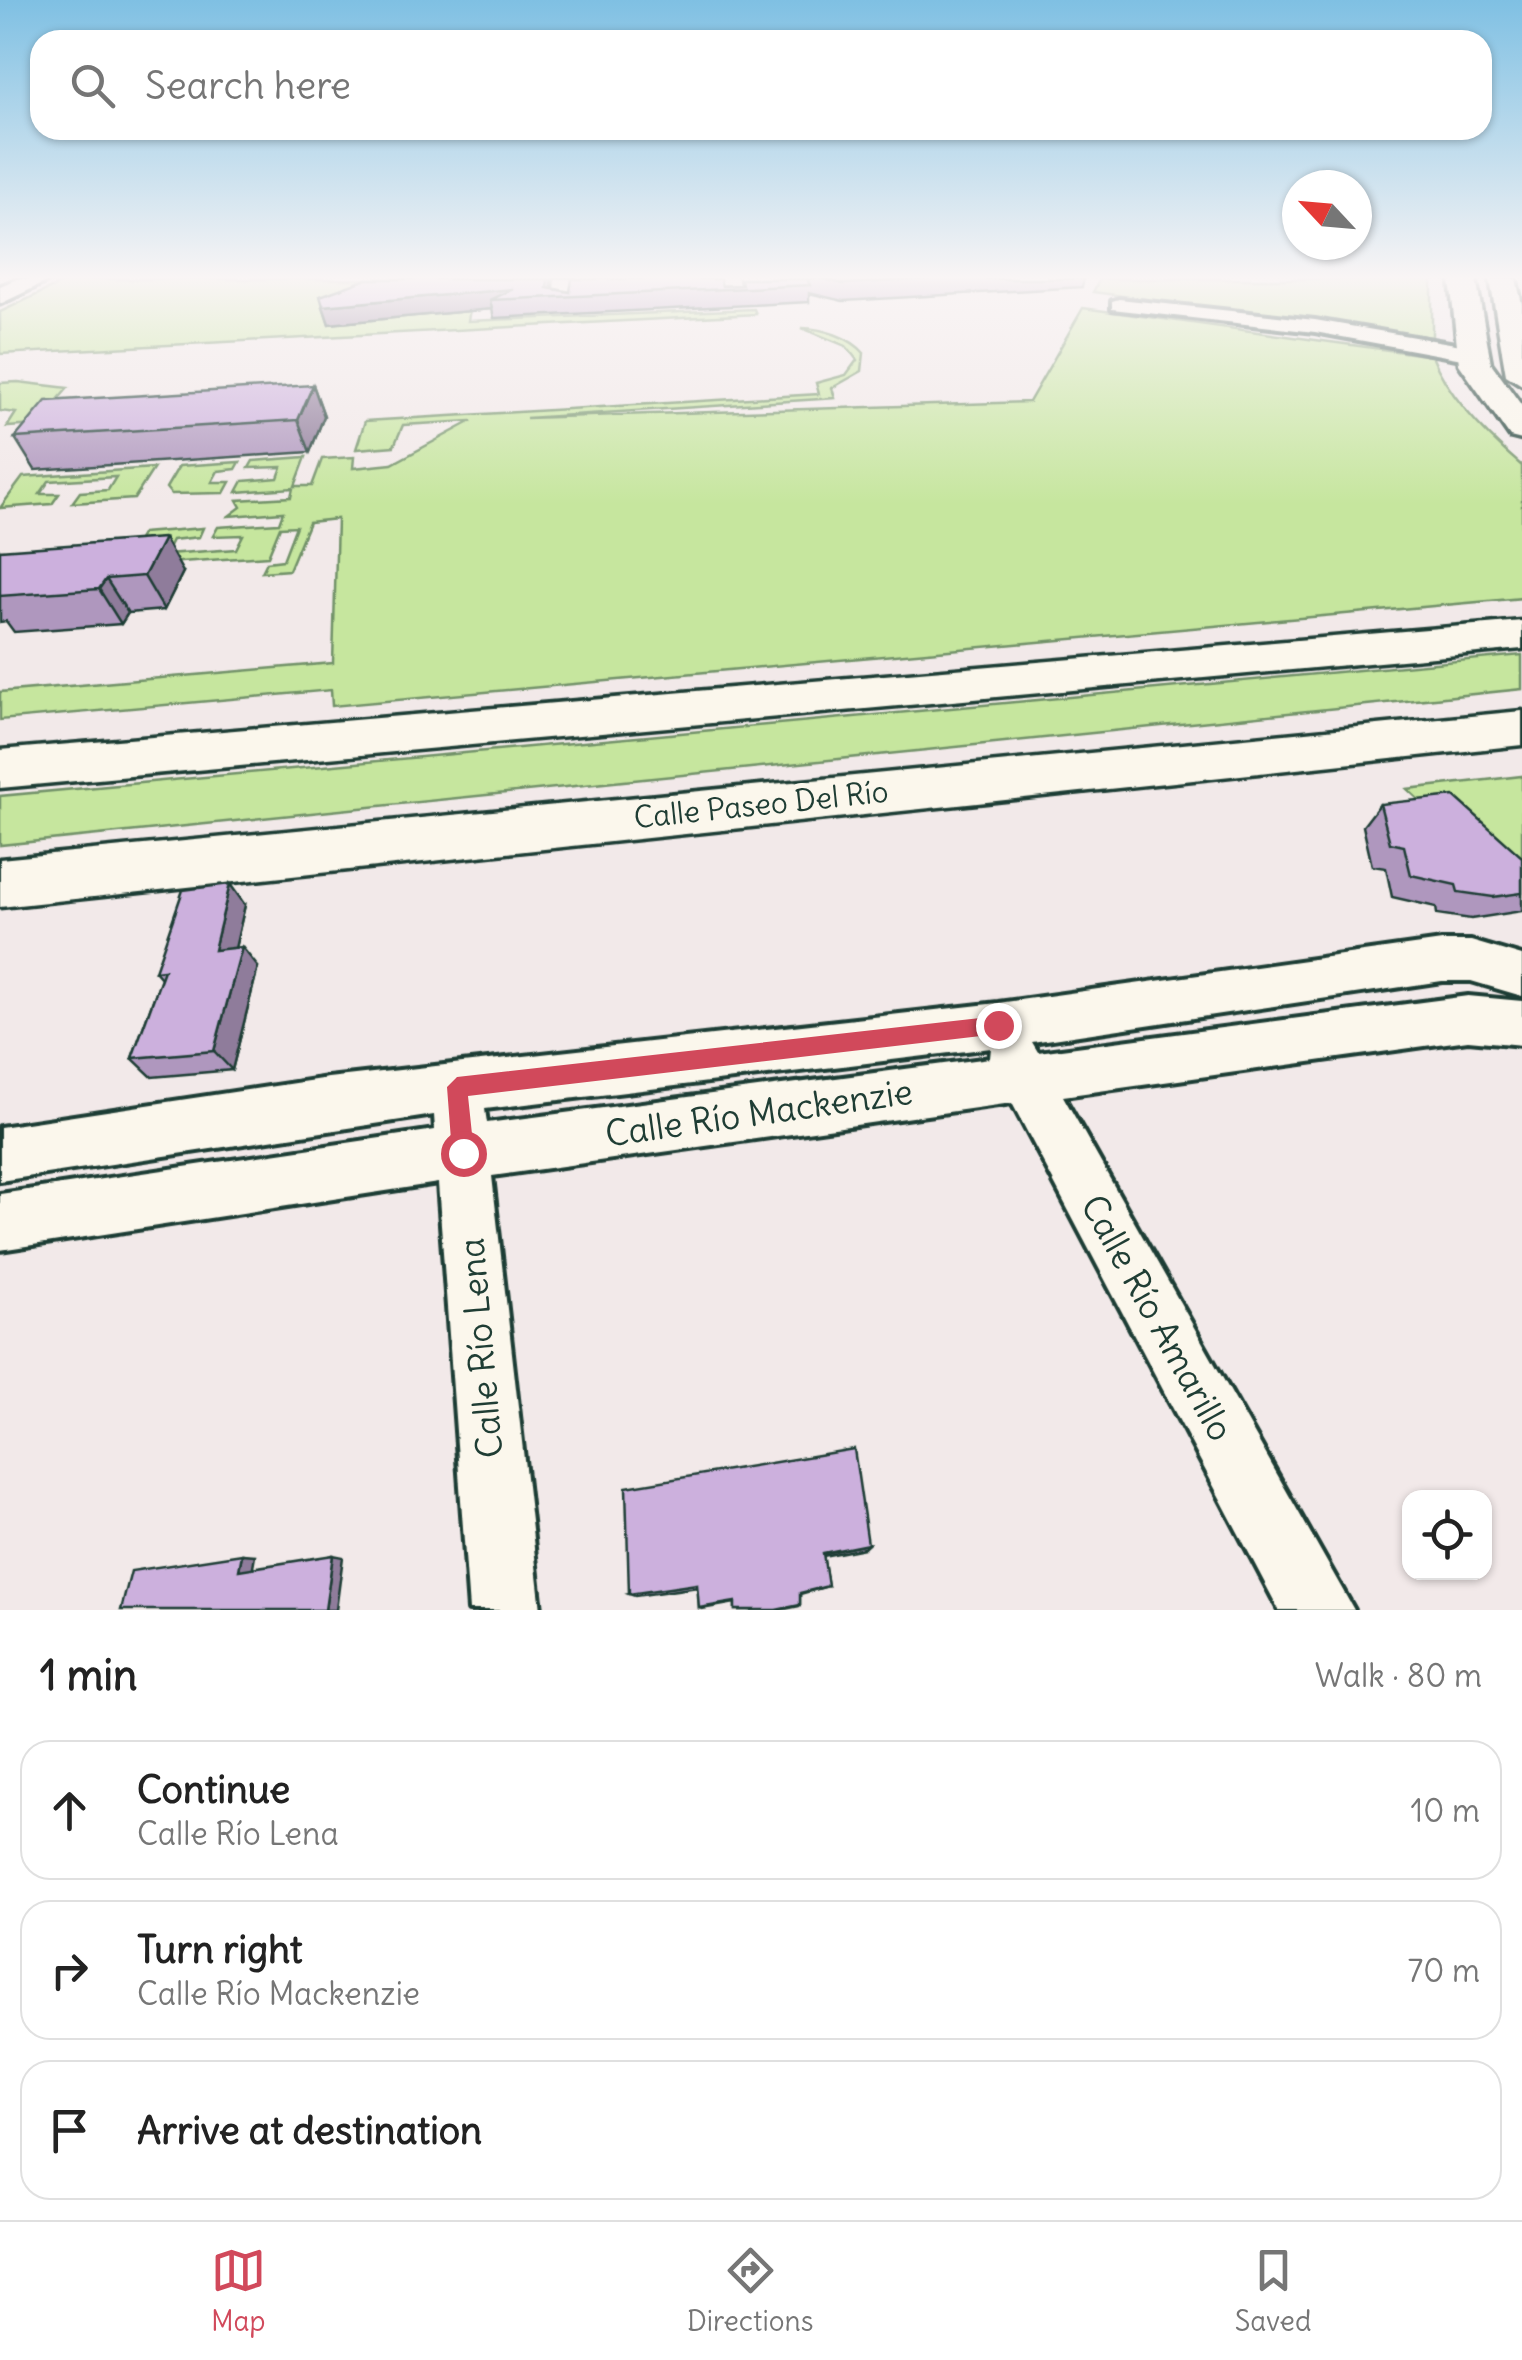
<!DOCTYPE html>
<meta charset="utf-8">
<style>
body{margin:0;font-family:Delius,sans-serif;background:#f6f6f6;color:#222}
.controls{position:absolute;right:30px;bottom:30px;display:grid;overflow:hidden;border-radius:20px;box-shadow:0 2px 8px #0004}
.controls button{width:90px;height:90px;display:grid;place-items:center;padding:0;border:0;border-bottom:2px solid #e0e0e0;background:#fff;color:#222;font:50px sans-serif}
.compass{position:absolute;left:1282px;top:170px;width:90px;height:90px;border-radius:50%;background:#fff;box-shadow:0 2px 8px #0004;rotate:296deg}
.stop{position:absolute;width:30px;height:30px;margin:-22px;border:8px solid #d1495b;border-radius:50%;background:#fff}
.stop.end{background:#d1495b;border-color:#fff;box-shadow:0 2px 10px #0008}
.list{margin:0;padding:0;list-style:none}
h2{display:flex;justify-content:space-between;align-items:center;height:130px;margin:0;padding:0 40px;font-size:42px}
h2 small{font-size:32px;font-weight:400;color:#767676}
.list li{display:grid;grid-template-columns:65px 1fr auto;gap:30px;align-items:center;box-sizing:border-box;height:140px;margin:0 20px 20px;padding:0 20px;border:2px solid #e0e0e0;border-radius:30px}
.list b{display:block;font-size:38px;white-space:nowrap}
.list p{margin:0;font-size:32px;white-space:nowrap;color:#767676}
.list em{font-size:32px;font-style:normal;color:#767676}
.icon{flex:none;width:55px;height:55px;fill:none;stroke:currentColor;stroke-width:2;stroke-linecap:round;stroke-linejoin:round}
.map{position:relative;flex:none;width:1522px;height:1610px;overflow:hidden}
.search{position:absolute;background:#fff;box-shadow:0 2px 8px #0004;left:30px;right:30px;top:30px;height:110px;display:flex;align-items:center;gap:25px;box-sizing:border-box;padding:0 35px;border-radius:30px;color:#767676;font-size:38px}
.sheet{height:610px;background:#fff}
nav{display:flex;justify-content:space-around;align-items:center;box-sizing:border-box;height:140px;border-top:2px solid #e0e0e0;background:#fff;font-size:28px;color:#767676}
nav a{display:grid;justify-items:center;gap:5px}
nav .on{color:#d1495b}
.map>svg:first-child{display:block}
.green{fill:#c6e69e;stroke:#729269;stroke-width:2.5}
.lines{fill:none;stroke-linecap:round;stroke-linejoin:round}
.street-casing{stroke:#1f3d34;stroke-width:8}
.secondary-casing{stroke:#1f3d34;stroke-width:7}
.street{fill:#fbf7ec;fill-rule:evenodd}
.secondary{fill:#fbf7ec;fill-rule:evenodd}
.wall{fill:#af97be;stroke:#1f3d34;stroke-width:2.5}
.shaded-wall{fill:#8f7b9b;stroke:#1f3d34;stroke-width:2.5}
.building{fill:#ccb0dd;stroke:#1f3d34;stroke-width:2.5}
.route{fill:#d1495b}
.labels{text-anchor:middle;stroke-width:10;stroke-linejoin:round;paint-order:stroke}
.street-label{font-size:30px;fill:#1f3d34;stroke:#fbf7ec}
.near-street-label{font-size:35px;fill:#1f3d34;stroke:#fbf7ec}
</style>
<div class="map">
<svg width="1522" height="1610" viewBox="0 0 1522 1610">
<rect width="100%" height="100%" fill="#f2e9e9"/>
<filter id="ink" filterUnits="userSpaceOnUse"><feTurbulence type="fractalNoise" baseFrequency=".01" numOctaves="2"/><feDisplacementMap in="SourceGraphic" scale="20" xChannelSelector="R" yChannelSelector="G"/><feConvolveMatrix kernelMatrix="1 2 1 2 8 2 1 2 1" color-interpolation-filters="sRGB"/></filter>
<g filter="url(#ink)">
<!-- green -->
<g class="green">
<polygon points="70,279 475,279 468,321 754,309 756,314 0,354 0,312"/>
<polygon points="1100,279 1432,279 1432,337 1093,292"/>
<path d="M1083,308L1432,356C1449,398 1488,437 1522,466V598L332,706L331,690L0,720V692L333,663L337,519L309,522L289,570L262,572L267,562L283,560L296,526L280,527L268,556L122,566L142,533L203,528L199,537L172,540L165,554L236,549L243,535L213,536L218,527L279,523L283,512L229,516L241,507L237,500L291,497L293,488L237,492L243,481L278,478L282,467L249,468L253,461L306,457L295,486H312L322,459L354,457L353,468L392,464L472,421L403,425L394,446L356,449L365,421L819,394L816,383L846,375L857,360L846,346L802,328C822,328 850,337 864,353L862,371L832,388L835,398L526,418L1029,402Z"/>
<polygon points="18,382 68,388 36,425 7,427 16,413 0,411 0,383"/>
<polygon points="240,462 236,469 218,471 212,482 230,482 224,493 171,494 166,488 179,466"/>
<polygon points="154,468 134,499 72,503 80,492 108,490 116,477 49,481 40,494 59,494 52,504 0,508 23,477"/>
<polygon points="1522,655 1522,689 0,845 0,796"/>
<polygon points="1522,776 1522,895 1407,789"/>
</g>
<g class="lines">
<!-- street casing -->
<g class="street-casing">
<g id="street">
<polygon points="555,279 574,279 570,307 553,303"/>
<polygon points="1119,299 1315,320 1473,347 1484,354 1473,361 1315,332 1112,309 1112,301"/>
<path d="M1442,941H1471L1522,956V996L1471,981H1442L1032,1042L1038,1052L1468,996L1522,1001V1045L1468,1040L1063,1096L1354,1610H1279L1012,1103L492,1176L541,1610H469L438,1183L0,1250V1194L435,1130L434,1115L0,1181V1127L328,1078L998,1003ZM991,1048L990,1058L487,1123L485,1109Z"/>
</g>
</g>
<!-- secondary casing -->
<g class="secondary-casing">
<g id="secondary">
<polygon points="17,279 52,279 0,304 0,286"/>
<polygon points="1450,279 1476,279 1491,363 1522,406 1522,440 1510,437 1459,364"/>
<polygon points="1490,279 1516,279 1522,304 1522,385 1506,375"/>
<polygon points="1522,621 1522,649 0,788 0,750"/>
<polygon points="1522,711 1522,745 0,907 0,859"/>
</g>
</g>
<!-- street -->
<use href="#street" class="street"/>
<!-- secondary -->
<use href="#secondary" class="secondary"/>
</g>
<!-- wall -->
<g class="wall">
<polygon points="367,279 551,279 551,288 570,292 740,285 739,279 1084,279 1082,287 843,301 809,293 809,302 494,318 492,309 329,324 323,306"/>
<polygon points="313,385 324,416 310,452 35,470 15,438"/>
<polygon points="0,550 183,572 164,610 128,613 121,624 14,632 6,621 0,622"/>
<polygon points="1380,804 1522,857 1522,911 1471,919 1437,914 1436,907 1392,897 1386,868 1372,866 1363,826"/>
<polygon points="245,905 235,948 258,967 232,1070 152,1077 132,1058 161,978 155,971"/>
<polygon points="868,1544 864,1548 823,1556 828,1586 800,1594 800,1605 799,1606 780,1610 735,1610 735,1603 702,1609 699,1608 698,1587 635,1596 629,1594"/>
</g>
<!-- shaded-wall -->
<g class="shaded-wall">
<polygon points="513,289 490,300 492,309 329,324 323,306"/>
<polygon points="313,385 324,416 310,452 298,420"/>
<polygon points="164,538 183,572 164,610 144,576"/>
<polygon points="106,579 128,613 121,624 99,589"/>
<polygon points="230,884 245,905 230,970 214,950"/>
<polygon points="242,947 258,967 232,1070 214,1051"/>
<polygon points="242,1554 255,1555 252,1572 239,1570"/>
<polygon points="333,1555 343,1557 336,1610 325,1610"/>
</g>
<!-- building -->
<g class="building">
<polygon points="367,279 548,279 547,288 570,292 572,279 720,279 722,286 742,285 741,279 807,279 810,285 490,300 513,289 323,306 320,296"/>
<polygon points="822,279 933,279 844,284"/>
<polygon points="313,385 298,420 15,438 46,401"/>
<polygon points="164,538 144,576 106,579 99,589 0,596 0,550"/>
<polygon points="1454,796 1522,857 1522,893 1493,897 1458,892 1456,885 1411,875 1404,846 1390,843 1380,804"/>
<polygon points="230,884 214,950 242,947 214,1051 132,1058 164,970 155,971 183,890"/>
<polygon points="854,1449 868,1544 823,1553 828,1586 800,1593 800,1605 776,1610 735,1610 735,1602 699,1608 697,1584 629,1594 626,1487"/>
<polygon points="242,1554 239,1570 333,1555 325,1610 121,1610 131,1571"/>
</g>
</g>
<!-- sky -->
<linearGradient id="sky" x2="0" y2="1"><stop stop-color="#7fc0e3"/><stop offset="0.55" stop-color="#f9f5f5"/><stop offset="1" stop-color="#f9f5f5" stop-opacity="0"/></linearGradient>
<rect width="1522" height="504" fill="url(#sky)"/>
<!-- route -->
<polygon class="route" points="998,1016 1007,1025 998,1034 468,1096 474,1153 463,1164 452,1153 447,1087 457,1077"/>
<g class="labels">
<!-- street labels -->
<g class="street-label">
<text transform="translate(761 805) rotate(-6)" y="10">Calle Paseo Del Río</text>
</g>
<!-- near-street labels -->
<g class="near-street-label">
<text transform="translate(759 1113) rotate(-8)" y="12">Calle Río Mackenzie</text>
<text transform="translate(1157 1318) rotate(61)" y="12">Calle Río Amarillo</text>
<text transform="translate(481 1348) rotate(-95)" y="12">Calle Río Lena</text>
</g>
</g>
</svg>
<div class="controls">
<button><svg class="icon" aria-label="locate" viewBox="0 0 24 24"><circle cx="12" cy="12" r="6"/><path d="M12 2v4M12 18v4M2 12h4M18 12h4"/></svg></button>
</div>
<svg class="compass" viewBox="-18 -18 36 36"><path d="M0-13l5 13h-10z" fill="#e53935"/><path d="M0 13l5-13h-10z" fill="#767676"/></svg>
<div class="stop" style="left:463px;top:1153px"></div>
<div class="stop end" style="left:998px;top:1025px"></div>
<div class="search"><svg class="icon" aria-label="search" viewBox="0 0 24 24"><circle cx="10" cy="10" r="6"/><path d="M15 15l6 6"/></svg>Search here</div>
</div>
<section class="sheet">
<h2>1 min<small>Walk · 80 m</small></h2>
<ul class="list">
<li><svg class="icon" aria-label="ahead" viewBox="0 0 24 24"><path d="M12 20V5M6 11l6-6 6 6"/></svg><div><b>Continue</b><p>Calle Río Lena</p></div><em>10 m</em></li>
<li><svg class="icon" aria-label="right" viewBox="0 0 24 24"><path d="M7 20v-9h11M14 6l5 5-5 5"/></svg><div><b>Turn right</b><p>Calle Río Mackenzie</p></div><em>70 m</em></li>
<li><svg class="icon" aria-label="arrive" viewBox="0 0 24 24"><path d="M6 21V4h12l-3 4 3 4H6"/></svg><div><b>Arrive at destination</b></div></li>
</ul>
</section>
<nav>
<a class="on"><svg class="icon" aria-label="map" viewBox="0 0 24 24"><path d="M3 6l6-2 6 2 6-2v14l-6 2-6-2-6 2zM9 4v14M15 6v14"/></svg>Map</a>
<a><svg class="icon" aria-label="directions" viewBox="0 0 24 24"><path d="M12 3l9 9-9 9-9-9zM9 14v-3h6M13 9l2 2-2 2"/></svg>Directions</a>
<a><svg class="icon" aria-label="saved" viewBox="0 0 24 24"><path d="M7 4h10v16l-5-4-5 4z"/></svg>Saved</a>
</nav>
